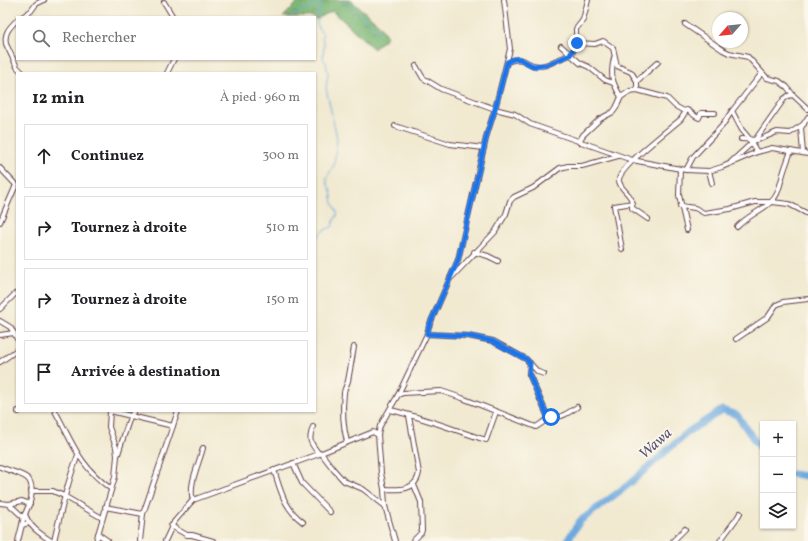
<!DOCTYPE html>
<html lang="fr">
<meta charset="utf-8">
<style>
body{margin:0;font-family:Vollkorn,serif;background:#f2f2f2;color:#202124}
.controls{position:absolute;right:12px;bottom:12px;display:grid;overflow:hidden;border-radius:0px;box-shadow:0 1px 3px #0004}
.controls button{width:36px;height:36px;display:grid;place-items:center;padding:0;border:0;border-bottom:1px solid #e0e0e0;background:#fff;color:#202124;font:20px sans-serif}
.compass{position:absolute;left:712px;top:12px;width:36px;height:36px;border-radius:50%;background:#fff;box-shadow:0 1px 3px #0004;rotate:242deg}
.stop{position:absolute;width:12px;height:12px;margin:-9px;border:3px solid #1a73e8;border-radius:50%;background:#fff}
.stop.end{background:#1a73e8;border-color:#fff;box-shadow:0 1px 4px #0008}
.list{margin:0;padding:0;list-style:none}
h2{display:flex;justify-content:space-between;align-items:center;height:52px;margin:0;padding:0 16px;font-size:17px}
h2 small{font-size:13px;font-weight:400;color:#757577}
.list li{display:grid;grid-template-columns:26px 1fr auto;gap:12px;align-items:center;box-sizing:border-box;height:64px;margin:0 8px 8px;padding:0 8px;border:1px solid #e0e0e0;border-radius:0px}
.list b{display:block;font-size:15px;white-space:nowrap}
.list em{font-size:13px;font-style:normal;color:#757577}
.icon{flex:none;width:22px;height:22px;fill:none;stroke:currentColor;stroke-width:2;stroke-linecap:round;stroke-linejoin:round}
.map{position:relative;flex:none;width:808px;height:541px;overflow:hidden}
.search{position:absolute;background:#fff;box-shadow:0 1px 3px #0004;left:16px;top:16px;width:300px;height:44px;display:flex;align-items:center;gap:10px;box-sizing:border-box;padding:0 14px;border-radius:0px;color:#757577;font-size:15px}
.panel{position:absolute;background:#fff;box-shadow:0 1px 3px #0004;left:16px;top:72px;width:300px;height:340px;border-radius:0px}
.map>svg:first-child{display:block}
.forest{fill:url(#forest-crowns);stroke:#646b50}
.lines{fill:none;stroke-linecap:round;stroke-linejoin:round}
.stream{stroke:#6da9de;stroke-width:1}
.river{stroke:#6da9de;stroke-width:7}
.street-casing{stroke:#633d44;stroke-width:6}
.street{stroke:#fff;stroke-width:4}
.route{stroke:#1a73e8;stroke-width:5}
.labels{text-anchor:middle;stroke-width:3.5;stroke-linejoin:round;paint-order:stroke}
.water-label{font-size:15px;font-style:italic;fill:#585673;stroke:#fbf7ec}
</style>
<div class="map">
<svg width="808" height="541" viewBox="0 0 808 541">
<defs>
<pattern id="forest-crowns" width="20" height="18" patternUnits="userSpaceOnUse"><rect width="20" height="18" fill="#7db776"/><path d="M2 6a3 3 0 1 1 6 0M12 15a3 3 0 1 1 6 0" fill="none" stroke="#689461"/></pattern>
</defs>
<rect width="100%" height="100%" fill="#fbf7ec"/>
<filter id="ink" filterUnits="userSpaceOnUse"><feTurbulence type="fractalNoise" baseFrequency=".025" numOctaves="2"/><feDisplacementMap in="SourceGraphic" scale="8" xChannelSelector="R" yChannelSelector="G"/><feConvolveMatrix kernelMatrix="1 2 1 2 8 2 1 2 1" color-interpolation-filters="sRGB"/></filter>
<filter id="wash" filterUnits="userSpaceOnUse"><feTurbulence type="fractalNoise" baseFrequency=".012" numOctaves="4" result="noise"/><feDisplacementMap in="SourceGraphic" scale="16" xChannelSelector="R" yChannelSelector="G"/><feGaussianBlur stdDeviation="0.9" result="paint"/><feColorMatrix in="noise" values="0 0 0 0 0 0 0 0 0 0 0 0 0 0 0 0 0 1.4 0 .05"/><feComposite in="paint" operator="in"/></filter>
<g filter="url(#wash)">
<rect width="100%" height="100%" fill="#f1e9d0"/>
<!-- forest -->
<path class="forest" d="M300,0H350L379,24L387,37L374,49C360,37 347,23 332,11L315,20V17H283Z"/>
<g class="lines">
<!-- stream -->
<g class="stream">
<polyline points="344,0 380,32"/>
<polyline points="292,17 303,9 310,9 320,1"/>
<polyline points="318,236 324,230 332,227 335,218 337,217 337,212 333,203 331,191 327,183 327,177 334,165 337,138 326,88 328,73 326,63 323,58 324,43 322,38 323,35 319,29 317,23 319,16 318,13 322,0"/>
</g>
<!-- river -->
<g class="river">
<polyline points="793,474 805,476 808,474"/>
<polyline points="567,541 580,521 628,485 688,432 722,410 737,415 755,441 763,451"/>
</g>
</g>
</g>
<g filter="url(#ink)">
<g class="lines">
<!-- street casing -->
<g class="street-casing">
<g id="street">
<polyline points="164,2 173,17"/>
<polyline points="22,17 31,11 36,4 44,0"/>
<path d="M17,20C9,28 4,33 6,44L17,67L23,73"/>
<polyline points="685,24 723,50 729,53 748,57 767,78 779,81 787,87 793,95 808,109"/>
<polyline points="577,43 595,44 603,41 613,48 617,66 631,72 637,81"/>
<polyline points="561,46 580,63 589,67 605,80 613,83"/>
<path d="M614,58C610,76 612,82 621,97"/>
<path d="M507,62C527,54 525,67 540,66C546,66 552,62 557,60C561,58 566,57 569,55C578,49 576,37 576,29L583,20L588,0"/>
<polyline points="416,66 423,78 441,89 495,109 515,114 530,124 632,160 686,170 709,171 722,167 757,152 772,148 808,154"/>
<polyline points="167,73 174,59"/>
<polyline points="637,90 637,81 658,62"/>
<polyline points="732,111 742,130 748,137 757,152"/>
<polyline points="395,126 450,144 484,148"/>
<polyline points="741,139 758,140 777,132 790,133 804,124"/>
<path d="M579,142L583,135L600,119L613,112L616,108L621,97L630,91L637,90L667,98L675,106L684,111L687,110C691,112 694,116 699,118L701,113H715"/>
<polyline points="803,153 801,128 808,117"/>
<polyline points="731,162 755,140 784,99 788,96 793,95"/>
<polyline points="0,168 16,185"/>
<polyline points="680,169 679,195 687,230"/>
<polyline points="686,170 693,157 722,126 732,111 762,73"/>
<polyline points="709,171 712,183"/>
<polyline points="680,206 695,208 704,213 730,209 755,202 772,202 789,204 808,214"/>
<path d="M648,219L632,208C634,193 621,192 619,181C617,168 670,129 681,119L686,111"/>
<polyline points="0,222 16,185"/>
<path d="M737,227C746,217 759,212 770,203C778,196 779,188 782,178C784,169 788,160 791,151"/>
<polyline points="622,249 614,206 633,203"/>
<polyline points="474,252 488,256 498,261"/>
<polyline points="452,277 495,232 506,214 510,201 514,197 533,188 560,168 568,166 582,166 618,156"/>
<polyline points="0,309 15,294"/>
<polyline points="0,321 10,327 14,333"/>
<polyline points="427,334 468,336 493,341 526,359 538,372 544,374"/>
<polyline points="0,335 14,333 17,339"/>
<polyline points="736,339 768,317 776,305 783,302 808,299"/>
<polyline points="0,362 17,350"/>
<path d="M530,363L529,374L547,415C558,421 568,413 577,407"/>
<polyline points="398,395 403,393 441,391 462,398 536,427 551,417"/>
<path d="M390,410C423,417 454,430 486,440L496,412"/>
<path d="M55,411C73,443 79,466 111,489"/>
<polyline points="110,411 173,426"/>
<polyline points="18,412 18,411"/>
<path d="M313,427C308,441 310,442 319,454"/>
<path d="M347,442C343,426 342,410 344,393C344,389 347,385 348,381C350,370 352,359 354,347"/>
<polyline points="321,453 334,470 344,481 363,489 385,506"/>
<polyline points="118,454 130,417 134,411"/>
<polyline points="293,463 302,483 330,512"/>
<path d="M0,467C7,470 21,473 27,478C34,483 32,498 29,505C26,512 23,517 22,525"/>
<path d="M274,470C281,492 284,508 303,522"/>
<path d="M384,489C399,490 416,491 419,473L409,416"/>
<polyline points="31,491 53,491 64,496 102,518"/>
<path d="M193,500C188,485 199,464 203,448"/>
<polyline points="0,503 9,504 23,517"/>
<polyline points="9,504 22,501 30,504"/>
<polyline points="105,507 143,514"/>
<path d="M25,514C29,527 41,534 51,541"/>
<polyline points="171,526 187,535 192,535 213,541"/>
<polyline points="98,534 108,541"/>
<polyline points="18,541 22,525 29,523"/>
<path d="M54,541C61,511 67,483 78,455"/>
<polyline points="96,541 115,477 117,456 116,447 109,427 110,411"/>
<polyline points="140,541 143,514 178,411"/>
<polyline points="165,541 174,522 193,500 319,454 373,432 378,435"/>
<polyline points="395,541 385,506 384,489 381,473 378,435 380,426 398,395 427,334 429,326 458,260 487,134 495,109 510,49 504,0"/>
<polyline points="413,541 421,533 422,530 421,502 414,485"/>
<polyline points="673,541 685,529"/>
<polyline points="720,541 737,518 740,513"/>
</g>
</g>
<!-- street -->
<use href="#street" class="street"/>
</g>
</g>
<g class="lines" filter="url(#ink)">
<!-- route -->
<polyline class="route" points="551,417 547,415 529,374 530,363 526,359 492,341 468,336 427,334 429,326 458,260 487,134 495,109 507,62 514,59 520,59 533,66 546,65 570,55 577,43"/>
</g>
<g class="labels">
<!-- water labels -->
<g class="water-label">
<text transform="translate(655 443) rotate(-42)" y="5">Wawa</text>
</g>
</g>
</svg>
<div class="controls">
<button>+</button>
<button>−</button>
<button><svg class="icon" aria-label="layers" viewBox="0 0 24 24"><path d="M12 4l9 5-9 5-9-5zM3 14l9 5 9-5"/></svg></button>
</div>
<svg class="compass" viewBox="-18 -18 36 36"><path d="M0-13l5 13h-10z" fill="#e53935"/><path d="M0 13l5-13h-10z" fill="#757577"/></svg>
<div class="stop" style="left:551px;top:417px"></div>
<div class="stop end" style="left:577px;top:43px"></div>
<div class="search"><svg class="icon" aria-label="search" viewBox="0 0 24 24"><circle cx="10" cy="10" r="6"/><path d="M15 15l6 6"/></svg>Rechercher</div>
<section class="panel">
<h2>12 min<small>À pied · 960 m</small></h2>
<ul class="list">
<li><svg class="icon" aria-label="ahead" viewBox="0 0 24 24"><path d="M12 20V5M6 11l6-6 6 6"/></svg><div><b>Continuez</b></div><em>300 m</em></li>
<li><svg class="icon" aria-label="right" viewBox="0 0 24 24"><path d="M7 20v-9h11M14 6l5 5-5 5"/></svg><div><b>Tournez à droite</b></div><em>510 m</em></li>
<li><svg class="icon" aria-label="right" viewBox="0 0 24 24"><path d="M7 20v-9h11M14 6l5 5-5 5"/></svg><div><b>Tournez à droite</b></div><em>150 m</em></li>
<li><svg class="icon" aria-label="arrive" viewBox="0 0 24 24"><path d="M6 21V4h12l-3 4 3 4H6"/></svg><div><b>Arrivée à destination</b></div></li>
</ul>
</section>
</div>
